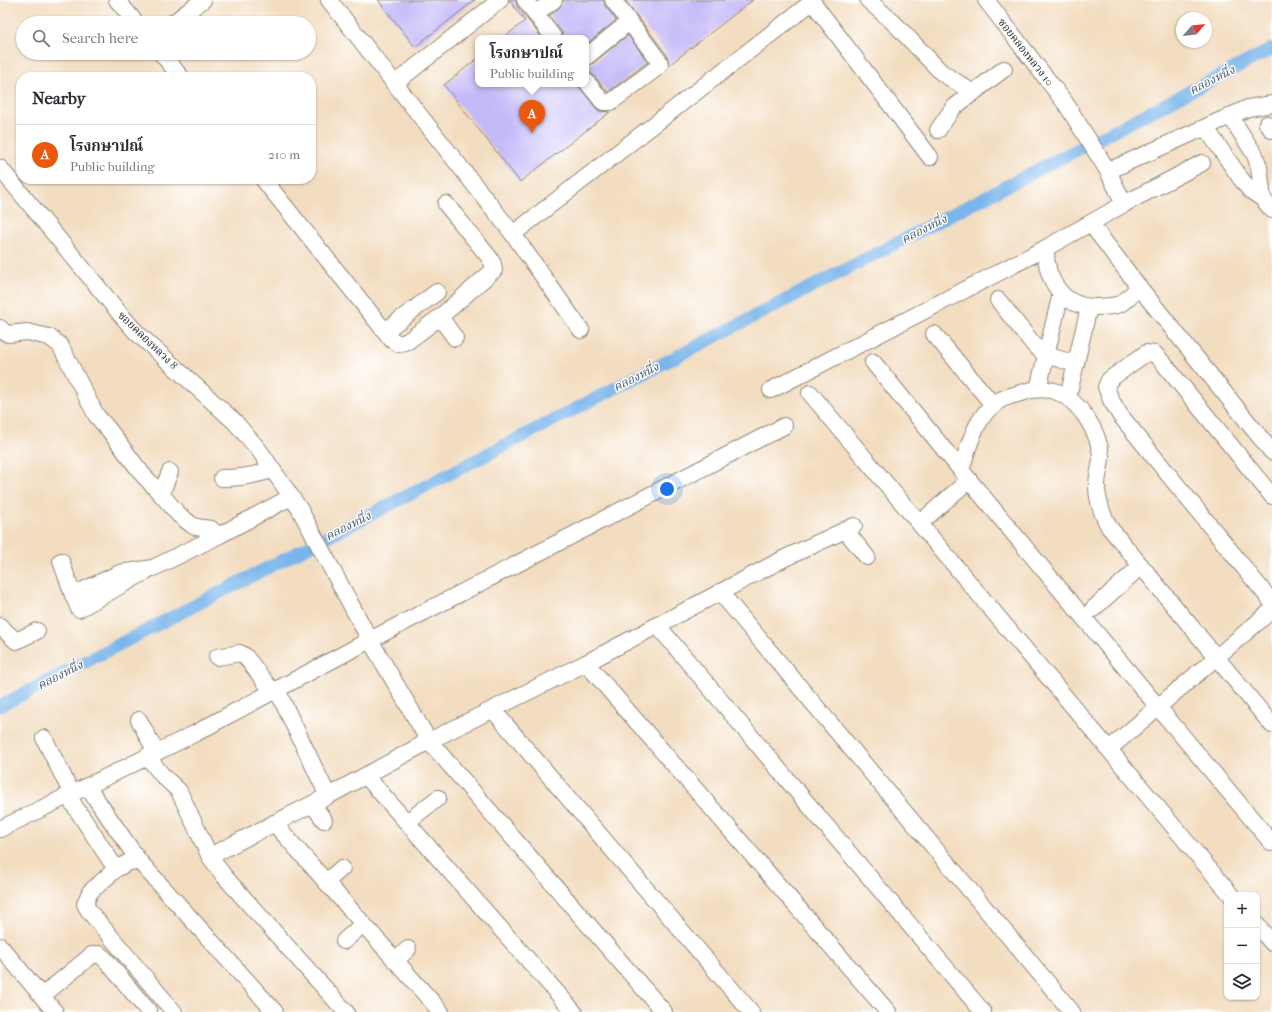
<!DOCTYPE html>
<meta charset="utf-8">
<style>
body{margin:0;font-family:"IM FELL French Canon","Noto Serif Thai",serif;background:#f2f2f3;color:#2b2b33}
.controls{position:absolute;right:12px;bottom:12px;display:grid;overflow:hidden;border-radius:8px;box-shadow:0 1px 3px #0004}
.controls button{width:36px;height:36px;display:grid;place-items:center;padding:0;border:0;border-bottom:1px solid #e1e1e2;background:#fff;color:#2b2b33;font:20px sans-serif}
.compass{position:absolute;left:1176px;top:12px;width:36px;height:36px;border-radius:50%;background:#fff;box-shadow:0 1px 3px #0004;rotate:63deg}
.you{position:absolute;left:667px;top:489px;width:14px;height:14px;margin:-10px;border:3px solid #fff;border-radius:50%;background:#1a73e8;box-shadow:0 0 0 6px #1a73e833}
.badge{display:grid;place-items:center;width:26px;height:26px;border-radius:50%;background:#ea580c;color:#fff;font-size:13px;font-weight:700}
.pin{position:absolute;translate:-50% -33px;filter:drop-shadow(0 1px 2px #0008)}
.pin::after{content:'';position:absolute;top:21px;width:14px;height:12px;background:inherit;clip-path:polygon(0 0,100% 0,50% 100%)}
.popup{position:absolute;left:475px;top:35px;width:114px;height:52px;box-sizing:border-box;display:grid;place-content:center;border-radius:8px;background:#fff;filter:drop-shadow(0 1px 3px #0005);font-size:13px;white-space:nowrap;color:#7c7c81}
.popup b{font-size:15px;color:#2b2b33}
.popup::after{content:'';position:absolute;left:50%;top:100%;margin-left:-8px;border:8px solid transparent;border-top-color:#fff}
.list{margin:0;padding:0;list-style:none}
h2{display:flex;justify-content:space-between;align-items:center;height:52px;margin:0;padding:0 16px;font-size:17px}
h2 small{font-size:13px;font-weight:400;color:#7c7c81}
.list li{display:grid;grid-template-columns:26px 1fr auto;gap:12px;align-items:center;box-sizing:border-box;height:60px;padding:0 16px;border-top:1px solid #e1e1e2}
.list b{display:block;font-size:15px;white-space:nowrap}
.list p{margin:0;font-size:13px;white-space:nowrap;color:#7c7c81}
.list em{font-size:13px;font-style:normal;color:#7c7c81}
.icon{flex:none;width:22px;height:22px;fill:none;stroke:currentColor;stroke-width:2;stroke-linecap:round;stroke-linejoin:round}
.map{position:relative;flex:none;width:1272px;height:1012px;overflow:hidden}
.search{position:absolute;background:#fff;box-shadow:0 1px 3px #0004;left:16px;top:16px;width:300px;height:44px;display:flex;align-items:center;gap:10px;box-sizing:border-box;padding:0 14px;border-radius:22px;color:#7c7c81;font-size:15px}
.panel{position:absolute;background:#fff;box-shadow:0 1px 3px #0004;left:16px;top:72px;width:300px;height:112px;border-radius:16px}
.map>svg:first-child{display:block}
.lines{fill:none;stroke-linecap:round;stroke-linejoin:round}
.canal{stroke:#79b5eb;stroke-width:13}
.building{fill:#c4b9f8}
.minor-casing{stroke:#8f8476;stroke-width:18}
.minor{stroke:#fff;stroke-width:16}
.labels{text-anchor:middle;stroke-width:3;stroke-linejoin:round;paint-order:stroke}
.street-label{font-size:11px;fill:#2b2b2b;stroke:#fff}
.water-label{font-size:12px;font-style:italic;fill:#465b6e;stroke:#fff}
</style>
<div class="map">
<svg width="1272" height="1012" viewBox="0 0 1272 1012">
<rect width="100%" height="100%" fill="#fff"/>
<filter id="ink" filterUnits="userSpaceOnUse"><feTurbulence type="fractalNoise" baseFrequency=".025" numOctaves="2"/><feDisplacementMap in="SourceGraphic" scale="8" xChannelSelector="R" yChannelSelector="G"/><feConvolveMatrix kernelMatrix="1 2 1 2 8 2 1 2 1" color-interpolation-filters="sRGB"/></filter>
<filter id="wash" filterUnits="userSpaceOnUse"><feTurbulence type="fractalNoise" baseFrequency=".012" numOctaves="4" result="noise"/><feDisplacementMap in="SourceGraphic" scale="16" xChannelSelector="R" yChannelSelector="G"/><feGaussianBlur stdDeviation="0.9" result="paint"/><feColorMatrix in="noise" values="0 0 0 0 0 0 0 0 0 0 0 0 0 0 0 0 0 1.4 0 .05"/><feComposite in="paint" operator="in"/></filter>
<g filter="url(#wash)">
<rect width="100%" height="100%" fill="#f3ddc0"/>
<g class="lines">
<!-- canal -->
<polyline class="canal" points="0,706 1272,49"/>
</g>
<g id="blocks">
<!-- building -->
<g class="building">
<polygon points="378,0 475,0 415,47"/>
<polygon points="509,0 516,0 517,6 542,38 503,38 525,21"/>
<polygon points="563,0 604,0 605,6 616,20 586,45 586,38 563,38 562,32 549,16 560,7"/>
<polygon points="625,0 753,0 669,65 667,55"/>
<polygon points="628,35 648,62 608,92 593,75 586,72 586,66 592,64"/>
<polygon points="478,58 478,84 577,84 596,108 599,111 610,112 520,182 444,85"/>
</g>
</g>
</g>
<g filter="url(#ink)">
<use href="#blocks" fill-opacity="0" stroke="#8f8476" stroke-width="1"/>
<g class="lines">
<!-- minor casing -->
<g class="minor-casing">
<g id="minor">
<polyline points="117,0 136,23"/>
<polyline points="329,0 513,234 581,330"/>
<polyline points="525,0 554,38"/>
<polyline points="811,0 930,157"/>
<polyline points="868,0 895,24 941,72 973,93"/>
<polyline points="986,0 1066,104 1108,171 1124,204"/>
<polyline points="535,14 554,0"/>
<polyline points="173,23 203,0"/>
<polyline points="161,53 181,77"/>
<polyline points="586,57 629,22"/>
<polyline points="586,81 603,102 611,102 658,67 660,64 659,61 613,0"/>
<polyline points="394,84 500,0"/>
<polyline points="1230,116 1255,155 1259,167 1263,199"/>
<polyline points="1267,124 1272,130"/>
<polyline points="1206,128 1241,179 1250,190 1263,199 1272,210"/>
<polyline points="938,130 953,108 1004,69"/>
<polyline points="0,168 121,315 136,332 235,422 259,450 299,508 370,640 429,741 664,1012"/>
<polyline points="1108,171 1248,108 1272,104"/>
<polyline points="263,179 392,340 399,344 408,341 440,317 494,270 493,264 489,257 446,204"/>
<polyline points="1091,224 1139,287 1272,452"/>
<polyline points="513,234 812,2"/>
<path d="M1046,248C1045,279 1062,307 1095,307C1104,307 1112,307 1120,304C1127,300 1133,293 1139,287"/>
<polyline points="998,300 1034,345 1046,355 1076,364"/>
<polyline points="440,317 455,338"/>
<polyline points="0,328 3,331 8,334 27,332 49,337 60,345 96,415 109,430 143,475 161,494"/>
<polyline points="385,331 437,292"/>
<polyline points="934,334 994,406"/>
<polyline points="873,362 969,480 1158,707 1272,610"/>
<polyline points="1038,389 1061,293"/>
<polyline points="771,390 1046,248 1124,204 1202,163"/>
<polyline points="810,393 1231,895"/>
<polyline points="1068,397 1089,307"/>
<path d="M961,470C969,445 976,414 1000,400C1006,397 1014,395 1021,393C1050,383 1069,393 1086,417C1094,429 1100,441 1101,456C1101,466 1097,476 1097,486C1097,501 1102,514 1109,527L1272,725"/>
<polyline points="170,472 161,494 179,515 192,525 196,527 211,529 218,536"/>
<path d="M222,478C241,478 254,476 272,470"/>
<polyline points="1272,496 1164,364 1155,354 1146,353 1109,380 1106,387 1111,400 1120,415 1272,602"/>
<polyline points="920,523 969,480"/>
<polyline points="845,530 867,557"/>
<polyline points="61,561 73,595 120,573 153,568 218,536 291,497"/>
<polyline points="720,592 1072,1012"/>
<polyline points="73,595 79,609 145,572"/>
<polyline points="1093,609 1141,566"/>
<polyline points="657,625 983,1012"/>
<polyline points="0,626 16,641 37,631"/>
<polyline points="217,657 240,653 245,656 273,692"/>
<polyline points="586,663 888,1012"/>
<polyline points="277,690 328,796"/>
<polyline points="493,710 751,1012"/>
<polyline points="139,720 156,752"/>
<polyline points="44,738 72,794"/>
<polyline points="1109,749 1158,707 1272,843"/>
<polyline points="147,756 162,775 179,791 210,857 224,876 346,1012"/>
<polyline points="366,776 574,1012"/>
<polyline points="87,786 139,861"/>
<polyline points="68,796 116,869"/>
<polyline points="312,804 324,820"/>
<polyline points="407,822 438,798"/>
<polyline points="274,823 441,1012"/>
<polyline points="0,829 196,733 225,717 370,640 784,426"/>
<polyline points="210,857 218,852 328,796 429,741 586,663 785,558 854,526"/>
<polyline points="326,882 342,868"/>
<polyline points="1257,925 1272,943"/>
<polyline points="344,941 363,924"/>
<polyline points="0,946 55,1012"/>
<polyline points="395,961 408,949"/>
<polyline points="42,996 92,955 99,954 105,959 149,1012"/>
<polyline points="174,1012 89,911 85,904 90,892 116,869 129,862 139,861 275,1012"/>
</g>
</g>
<!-- minor -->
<use href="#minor" class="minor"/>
</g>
</g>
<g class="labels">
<!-- street labels -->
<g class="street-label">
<text transform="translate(1026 52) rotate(52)" y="4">ซอยคลองหลวง 10</text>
<text transform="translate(148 340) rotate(44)" y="4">ซอยคลองหลวง 8</text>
</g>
<!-- water labels -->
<g class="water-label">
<text transform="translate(1212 80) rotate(-27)" y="4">คลองหนึ่ง</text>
<text transform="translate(924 229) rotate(-27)" y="4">คลองหนึ่ง</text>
<text transform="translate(636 377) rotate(-27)" y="4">คลองหนึ่ง</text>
<text transform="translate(348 526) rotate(-27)" y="4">คลองหนึ่ง</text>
<text transform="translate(60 675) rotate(-27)" y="4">คลองหนึ่ง</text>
</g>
</g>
</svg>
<div class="controls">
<button>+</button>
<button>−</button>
<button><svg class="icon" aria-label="layers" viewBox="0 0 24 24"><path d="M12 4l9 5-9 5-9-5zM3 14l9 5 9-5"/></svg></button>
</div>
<svg class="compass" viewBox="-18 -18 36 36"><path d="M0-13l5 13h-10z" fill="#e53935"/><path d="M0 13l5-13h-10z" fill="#7c7c81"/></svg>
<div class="you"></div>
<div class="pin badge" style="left:532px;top:133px">A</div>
<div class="popup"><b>โรงกษาปณ์</b>Public building</div>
<div class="search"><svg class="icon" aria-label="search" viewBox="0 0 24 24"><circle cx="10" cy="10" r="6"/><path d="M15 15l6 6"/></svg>Search here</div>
<section class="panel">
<h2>Nearby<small></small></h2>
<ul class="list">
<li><span class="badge">A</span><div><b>โรงกษาปณ์</b><p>Public building</p></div><em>210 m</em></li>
</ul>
</section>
</div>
